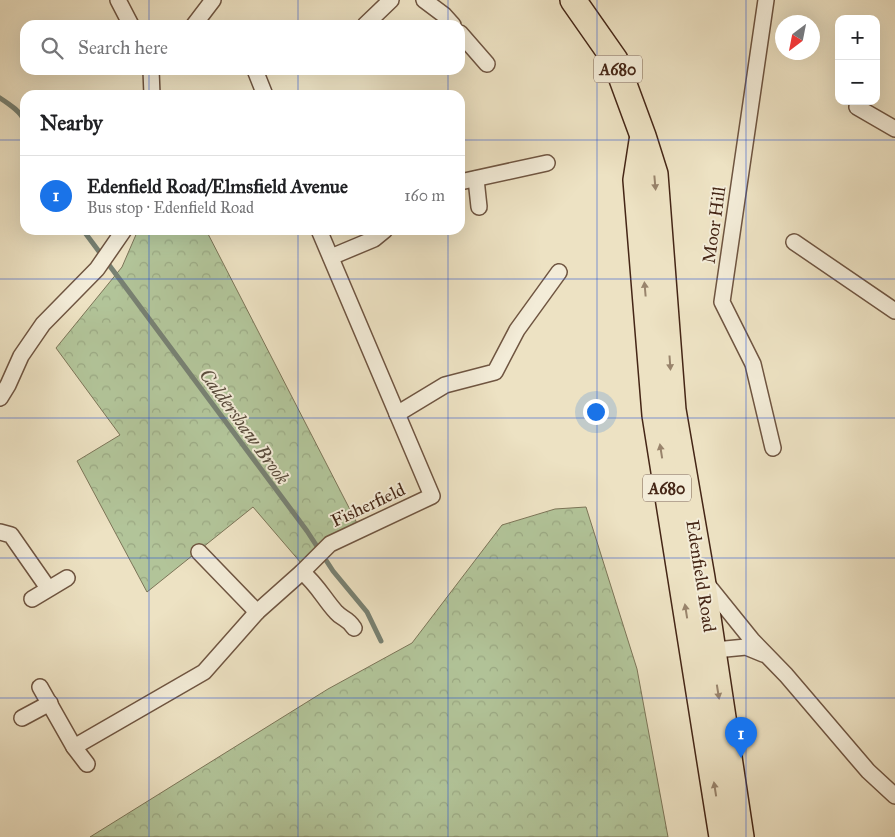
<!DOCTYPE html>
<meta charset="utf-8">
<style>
body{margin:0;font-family:"IM FELL Great Primer",serif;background:#f6f6f6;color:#202124}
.controls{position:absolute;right:15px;top:15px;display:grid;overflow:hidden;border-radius:10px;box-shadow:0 5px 20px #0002}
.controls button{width:45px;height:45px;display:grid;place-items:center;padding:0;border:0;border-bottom:1px solid #e0e0e0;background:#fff;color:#202124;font:25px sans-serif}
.compass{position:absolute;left:775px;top:15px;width:45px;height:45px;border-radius:50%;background:#fff;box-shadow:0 5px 20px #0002;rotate:212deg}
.you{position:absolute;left:595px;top:411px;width:18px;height:18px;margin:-12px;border:4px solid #fff;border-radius:50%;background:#1a73e8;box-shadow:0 0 0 8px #1a73e833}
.badge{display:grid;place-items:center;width:32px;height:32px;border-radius:50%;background:#1a73e8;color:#fff;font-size:16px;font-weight:700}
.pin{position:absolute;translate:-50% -41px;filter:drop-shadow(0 1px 2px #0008)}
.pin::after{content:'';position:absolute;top:26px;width:18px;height:15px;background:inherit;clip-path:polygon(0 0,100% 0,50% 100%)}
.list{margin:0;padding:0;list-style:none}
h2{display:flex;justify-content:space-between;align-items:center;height:65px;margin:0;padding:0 20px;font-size:21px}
h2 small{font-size:16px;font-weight:400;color:#757577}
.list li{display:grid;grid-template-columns:32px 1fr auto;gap:15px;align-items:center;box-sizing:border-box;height:80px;padding:0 20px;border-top:1px solid #e0e0e0}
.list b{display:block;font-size:19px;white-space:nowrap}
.list p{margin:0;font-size:16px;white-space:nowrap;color:#757577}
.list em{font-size:16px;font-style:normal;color:#757577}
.icon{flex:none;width:28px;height:28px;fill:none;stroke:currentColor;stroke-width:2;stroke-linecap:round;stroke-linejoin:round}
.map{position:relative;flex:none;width:895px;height:837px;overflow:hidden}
.search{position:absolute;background:#fff;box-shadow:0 5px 20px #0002;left:20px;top:20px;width:445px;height:55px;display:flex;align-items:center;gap:12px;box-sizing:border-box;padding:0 18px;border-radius:15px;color:#757577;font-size:19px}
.panel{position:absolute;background:#fff;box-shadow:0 5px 20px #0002;left:20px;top:90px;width:445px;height:145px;border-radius:15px}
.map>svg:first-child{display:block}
.forest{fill:url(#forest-crowns);stroke:#7c7558}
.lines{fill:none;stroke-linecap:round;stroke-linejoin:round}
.stream{stroke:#788172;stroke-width:5}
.street-casing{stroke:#6f5541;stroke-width:18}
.primary-casing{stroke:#452616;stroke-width:28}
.street{stroke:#f3ecd8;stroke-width:15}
.primary{stroke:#ede2c3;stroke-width:25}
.oneway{fill:#99846c}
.grid{fill:none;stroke:#1d4ed8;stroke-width:1;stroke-opacity:0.55}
.labels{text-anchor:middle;stroke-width:4;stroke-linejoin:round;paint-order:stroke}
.shield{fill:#f3ecd8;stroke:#796150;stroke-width:1}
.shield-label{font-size:16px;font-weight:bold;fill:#452616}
.street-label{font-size:18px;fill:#452616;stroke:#f3ecd8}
.water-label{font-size:19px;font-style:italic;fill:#5a4c3c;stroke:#f3ecd8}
</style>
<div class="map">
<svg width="895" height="837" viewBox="0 0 895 837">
<defs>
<pattern id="forest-crowns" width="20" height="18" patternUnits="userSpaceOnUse" patternTransform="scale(1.25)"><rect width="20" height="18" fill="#b2c499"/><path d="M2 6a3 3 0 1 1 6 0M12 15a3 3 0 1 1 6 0" fill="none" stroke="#9aa883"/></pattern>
</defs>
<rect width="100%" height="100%" fill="#ede2c3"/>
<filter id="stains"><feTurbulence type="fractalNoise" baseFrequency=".004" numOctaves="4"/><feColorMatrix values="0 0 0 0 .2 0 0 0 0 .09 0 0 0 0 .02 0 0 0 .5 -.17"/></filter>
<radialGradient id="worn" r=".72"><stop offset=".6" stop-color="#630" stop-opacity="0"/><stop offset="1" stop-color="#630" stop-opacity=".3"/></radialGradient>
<!-- forest -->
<g class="forest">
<polygon points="138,230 206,230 360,529 301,563 253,507 147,592 77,461 120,435 56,348 122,267"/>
<polygon points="586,507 637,669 668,837 90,837 328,689 412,643 502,525 555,509"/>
</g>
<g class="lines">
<!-- stream -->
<g class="stream">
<path d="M0,98C29,117 26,119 23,153L25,157"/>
<polyline points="83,230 307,531 333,571 367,612 381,641"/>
</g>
<!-- street casing -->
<g class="street-casing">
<g id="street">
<polyline points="118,0 131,25"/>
<polyline points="424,0 444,15 453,25"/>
<polyline points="766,0 722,302 753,364 773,448"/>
<polyline points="194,25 213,0"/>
<polyline points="365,25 391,0"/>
<polyline points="460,33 487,64"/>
<polyline points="151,70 152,95"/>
<polyline points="255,70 265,95"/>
<polyline points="857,107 895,129"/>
<polyline points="476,179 479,207"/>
<polyline points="460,182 547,163"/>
<polyline points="794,242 895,311"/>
<polyline points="331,257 374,239 385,230"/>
<polyline points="0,398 8,385 21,356 43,324 97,269 124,230"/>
<polyline points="397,414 445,385 495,372 517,330 559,272"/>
<polyline points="0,532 11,535 48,588"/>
<polyline points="199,552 257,612"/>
<path d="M302,572C317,584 324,599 336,612C343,620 347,617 354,628"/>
<polyline points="706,583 752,640 786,675 868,771 895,796"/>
<polyline points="32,599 67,578"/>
<polyline points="705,651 746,647 763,654"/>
<polyline points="40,687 74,747 204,672 257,612 302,572 330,544 432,496 319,230"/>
<polyline points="22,718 50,703"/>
<polyline points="74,747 87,764"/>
</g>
</g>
<!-- primary casing -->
<g class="primary-casing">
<g id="primary">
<polyline points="573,0 615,60 643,136 655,174 673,410 702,578 741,837"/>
<polyline points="642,141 636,180 655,415 722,837"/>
</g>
</g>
<!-- street -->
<use href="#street" class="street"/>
<!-- primary -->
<use href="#primary" class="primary"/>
</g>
<!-- one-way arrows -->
<defs><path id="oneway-solid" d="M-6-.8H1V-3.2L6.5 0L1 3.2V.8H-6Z" transform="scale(1.25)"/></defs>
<g class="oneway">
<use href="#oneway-solid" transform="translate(655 183) rotate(85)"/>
<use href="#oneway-solid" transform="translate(645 289) rotate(-95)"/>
<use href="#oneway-solid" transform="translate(670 363) rotate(86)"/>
<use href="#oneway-solid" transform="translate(661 451) rotate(-99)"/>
<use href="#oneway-solid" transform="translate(686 611) rotate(-99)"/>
<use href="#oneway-solid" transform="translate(718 692) rotate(81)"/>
<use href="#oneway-solid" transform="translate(715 789) rotate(-99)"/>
</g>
<!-- grid -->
<path class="grid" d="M149,0V25M298,0V25M448,0V25M597,0V837M746,0V837M149,70V95M298,70V95M448,70V95M0,140H25M460,140H895M149,230V837M298,230V837M448,230V837M0,279H895M0,418H895M0,558H895M0,698H895"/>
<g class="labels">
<!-- shield labels -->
<g class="shield">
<rect x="594" y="55.5" width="48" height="27" rx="4"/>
<rect x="643" y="474.5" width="48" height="27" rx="4"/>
</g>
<g class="shield-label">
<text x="618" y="75">A680</text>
<text x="667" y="494">A680</text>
</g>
<!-- street labels -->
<g class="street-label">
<text transform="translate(714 225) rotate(-82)" y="6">Moor Hill</text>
<text transform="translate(368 505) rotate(-25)" y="6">Fisherfield</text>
<text transform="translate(701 576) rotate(81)" y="6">Edenfield Road</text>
</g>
<!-- water labels -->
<g class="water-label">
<text transform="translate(245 426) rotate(54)" y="7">Caldershaw Brook</text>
</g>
</g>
<rect width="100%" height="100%" filter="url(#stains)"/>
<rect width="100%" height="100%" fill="url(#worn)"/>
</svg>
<div class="controls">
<button>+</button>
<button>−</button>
</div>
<svg class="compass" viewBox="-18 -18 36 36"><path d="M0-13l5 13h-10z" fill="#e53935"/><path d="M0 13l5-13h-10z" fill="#757577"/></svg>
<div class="you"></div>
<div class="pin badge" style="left:741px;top:758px">1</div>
<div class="search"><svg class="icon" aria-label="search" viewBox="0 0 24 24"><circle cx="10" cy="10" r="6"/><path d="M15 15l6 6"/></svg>Search here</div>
<section class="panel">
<h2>Nearby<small></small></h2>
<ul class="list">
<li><span class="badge">1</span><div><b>Edenfield Road/Elmsfield Avenue</b><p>Bus stop · Edenfield Road</p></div><em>160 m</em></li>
</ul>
</section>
</div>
